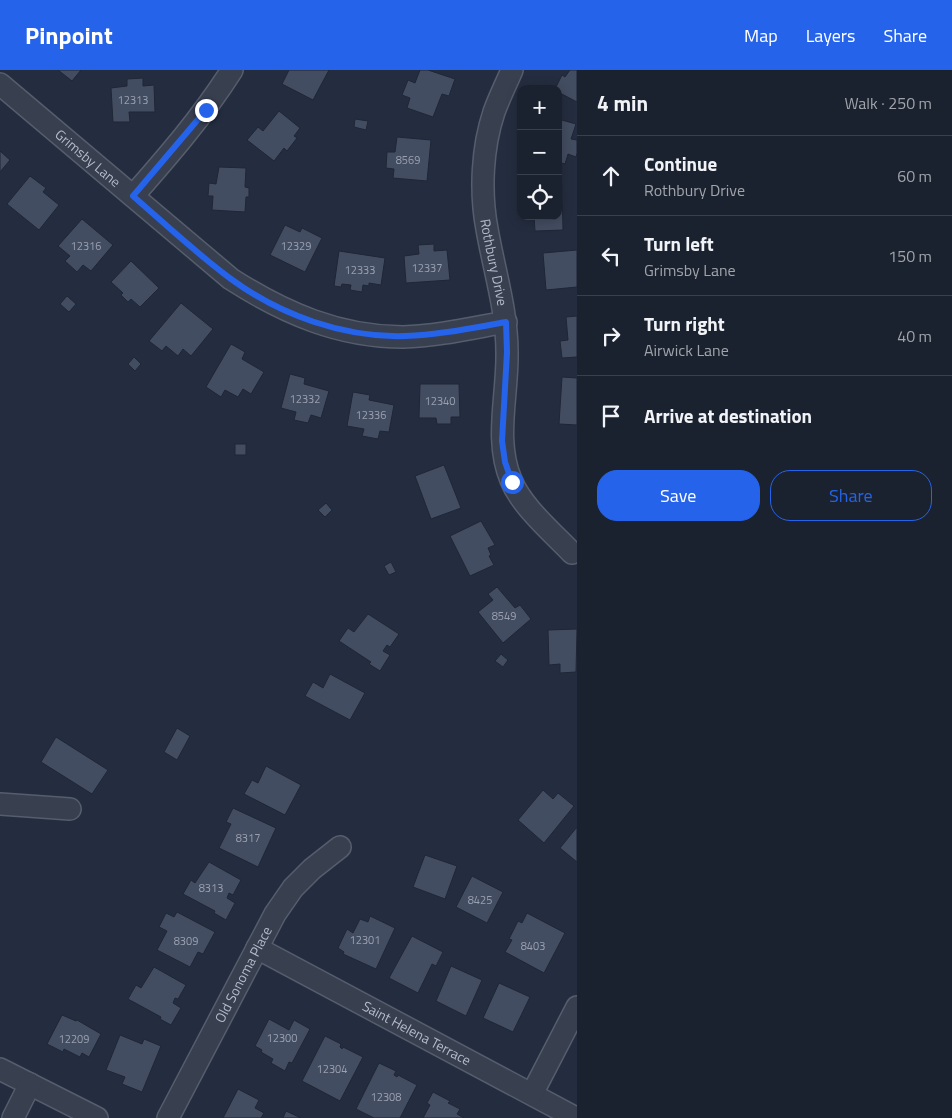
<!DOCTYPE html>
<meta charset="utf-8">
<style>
body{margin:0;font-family:"Titillium Web",sans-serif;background:#282f3b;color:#f1f3f6}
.controls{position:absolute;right:15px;top:15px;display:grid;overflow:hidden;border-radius:10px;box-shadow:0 2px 12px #0003}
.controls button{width:45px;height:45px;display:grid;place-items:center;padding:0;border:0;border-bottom:1px solid #393f4b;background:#1b222f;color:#f1f3f6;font:25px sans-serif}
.stop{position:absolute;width:15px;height:15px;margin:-11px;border:4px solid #2563eb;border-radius:50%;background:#fff}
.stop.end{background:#2563eb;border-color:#fff;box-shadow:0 1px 5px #0008}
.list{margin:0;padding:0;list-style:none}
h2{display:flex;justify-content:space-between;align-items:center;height:65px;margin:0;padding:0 20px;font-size:21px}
h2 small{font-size:16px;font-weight:400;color:#a0a4aa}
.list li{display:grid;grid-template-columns:32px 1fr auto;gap:15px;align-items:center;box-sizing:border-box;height:80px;padding:0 20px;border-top:1px solid #393f4b}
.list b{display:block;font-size:19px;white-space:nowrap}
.list p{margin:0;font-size:16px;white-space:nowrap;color:#a0a4aa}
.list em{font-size:16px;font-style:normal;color:#a0a4aa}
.actions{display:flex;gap:10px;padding:15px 20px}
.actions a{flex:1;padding:11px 0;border:1px solid #2563eb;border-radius:20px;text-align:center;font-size:18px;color:#2563eb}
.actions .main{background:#2563eb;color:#fff}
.icon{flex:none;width:28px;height:28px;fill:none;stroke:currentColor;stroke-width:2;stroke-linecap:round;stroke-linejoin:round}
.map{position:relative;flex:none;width:577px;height:1048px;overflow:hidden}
header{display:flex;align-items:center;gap:30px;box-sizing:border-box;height:70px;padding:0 25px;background:#2563eb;color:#fff}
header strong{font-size:24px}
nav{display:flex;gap:28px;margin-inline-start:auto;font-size:18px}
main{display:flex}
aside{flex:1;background:#1b222f}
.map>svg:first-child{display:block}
.building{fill:#434d61;stroke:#1f2636}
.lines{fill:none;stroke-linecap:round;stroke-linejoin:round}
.minor-casing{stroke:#565d6d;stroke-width:24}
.minor{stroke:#383f4f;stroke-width:21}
.route{stroke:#2563eb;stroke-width:6}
.labels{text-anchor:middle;stroke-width:5;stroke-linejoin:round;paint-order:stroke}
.number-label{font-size:11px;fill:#98a0b0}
.street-label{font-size:14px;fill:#b4bbca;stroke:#1d2434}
</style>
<header>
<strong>Pinpoint</strong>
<nav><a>Map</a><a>Layers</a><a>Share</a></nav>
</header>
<main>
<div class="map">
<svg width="577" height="1048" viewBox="0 0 577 1048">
<rect width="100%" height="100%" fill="#242d3f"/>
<!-- building -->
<g class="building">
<polygon points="58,0 81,0 72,11"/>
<polygon points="289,0 329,0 313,30 282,14"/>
<polygon points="420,0 428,0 455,9 449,26 442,24 433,47 407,38 410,28 402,25 408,10 415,13"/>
<polygon points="570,0 577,0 577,32 558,22 558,19 555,19 562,5 565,7"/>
<polygon points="143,8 143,16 154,15 155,42 129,42 130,52 113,52 111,18 127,16 127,9"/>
<polygon points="279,41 300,58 294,66 297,68 287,81 284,78 274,91 247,70 258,57 263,61"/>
<polygon points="355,49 368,51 366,60 354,57"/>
<polygon points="558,49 576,54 571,69 577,70 577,83 576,87 568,84 565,94 558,92"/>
<polygon points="397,67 431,70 427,111 393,108 394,99 386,98 387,82 395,82"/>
<polygon points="0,81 10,90 0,102"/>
<polygon points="219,97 246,98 245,117 249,118 249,127 246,127 245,142 212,140 213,126 208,126 209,113 216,114"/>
<polygon points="30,106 46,118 43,122 59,135 39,160 7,134"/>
<polygon points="558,115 562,115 563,160 535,161 534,146 558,146"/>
<polygon points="82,149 113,175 91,201 83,195 77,202 65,191 70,186 58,176"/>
<polygon points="285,155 300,162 302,158 322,168 305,202 270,185"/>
<polygon points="434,174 434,181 447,180 450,210 406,213 404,186 419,184 418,175"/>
<polygon points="577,180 577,217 546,220 543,183"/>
<polygon points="339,181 385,188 381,215 369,213 369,216 363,215 362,222 350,220 351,215 342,214 341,217 334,216"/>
<polygon points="131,191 159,218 140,237 131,229 128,232 121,225 123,223 111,212"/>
<polygon points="67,226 76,234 69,242 60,234"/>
<polygon points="181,233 213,259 191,286 183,279 178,286 166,276 162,281 149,271"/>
<polygon points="577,246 577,287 562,288 560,271 568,270 566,247"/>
<polygon points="231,274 245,282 242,289 264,302 251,324 243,319 238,327 225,320 221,327 206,317"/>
<polygon points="134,287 141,294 135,301 128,294"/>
<polygon points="290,304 305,308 304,314 329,321 321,348 311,345 308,353 294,350 296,342 281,338"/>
<polygon points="562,307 577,308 577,355 559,354"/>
<polygon points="420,314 459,314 460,347 451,347 451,354 437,354 436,348 419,348"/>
<polygon points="353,322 370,325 369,330 394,335 389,362 380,361 378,369 362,366 364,359 347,356"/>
<rect x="235" y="374" width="11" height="11"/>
<polygon points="444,395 461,438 431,449 415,406"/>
<polygon points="326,433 332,440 325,447 318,440"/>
<polygon points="481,451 495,475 488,478 491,485 489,486 494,495 470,506 450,466"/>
<polygon points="391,492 396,502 389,505 384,496"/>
<polygon points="497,517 515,538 520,535 531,549 503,573 478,542 493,530 488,524"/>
<polygon points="368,544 399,564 390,577 387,575 383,581 390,585 380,601 369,594 371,592 339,571 348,558 354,562"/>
<polygon points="577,559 576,602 560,603 560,594 549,595 548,560"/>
<polygon points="501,584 508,590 503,597 495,591"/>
<polygon points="330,604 365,623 350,650 305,626 313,612 323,618"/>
<polygon points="177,658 190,666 177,690 164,682"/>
<polygon points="56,667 108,700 92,724 41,692"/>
<polygon points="266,696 301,715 285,745 244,724 252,710 258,713"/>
<polygon points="543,720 553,729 558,723 574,736 544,773 518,750"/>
<polygon points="233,738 276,758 258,797 219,778 231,754 226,752"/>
<polygon points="577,757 577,792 560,778"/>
<polygon points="425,785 457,796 445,829 413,817"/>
<polygon points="209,792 241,810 233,825 229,823 227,828 235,833 226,850 214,843 215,841 183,824 191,810 195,813"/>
<polygon points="472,806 503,822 487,853 456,837"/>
<polygon points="177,842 215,862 203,884 198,882 190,897 157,880 167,861 159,857 166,843 174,847"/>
<polygon points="527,843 565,863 544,903 505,882 512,870 509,869 518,851 522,853"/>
<polygon points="370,846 395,858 376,899 343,884 344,882 338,878 347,859 353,863 360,849 368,852"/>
<polygon points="412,866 443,882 436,896 432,894 418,923 389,908"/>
<polygon points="451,896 482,910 466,946 436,931"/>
<polygon points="154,897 186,915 178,929 175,928 173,933 181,938 171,955 160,949 161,947 128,929 136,915 141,918"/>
<polygon points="499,913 530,927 513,962 483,948"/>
<polygon points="62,945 76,951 77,950 101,964 89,987 82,983 80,987 64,979 63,982 47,974"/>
<polygon points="269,949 289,960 294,950 310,959 292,993 289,992 285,1001 271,993 273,989 261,982 262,980 255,976"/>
<polygon points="120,965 142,974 144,969 161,976 142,1022 122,1014 125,1007 106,1000"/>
<polygon points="325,966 341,974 340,977 342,979 343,977 363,987 340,1031 302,1011"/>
<polygon points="379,993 396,1001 394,1005 397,1007 398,1005 417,1015 400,1048 374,1048 356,1039"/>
<polygon points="238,1019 259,1030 255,1038 264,1043 261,1048 223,1048"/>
<polygon points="433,1022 450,1031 448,1033 460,1039 457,1044 464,1048 423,1048 430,1035 427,1033"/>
<polygon points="286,1041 301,1048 283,1048"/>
</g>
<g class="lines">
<!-- minor casing -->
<g class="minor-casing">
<g id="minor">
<path id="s1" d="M512,0C506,14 499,28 494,42C482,78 480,122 487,159C494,200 507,240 507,282C508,325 494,370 511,410C522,437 552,462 572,483"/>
<path id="s2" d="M0,14L231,209C284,243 339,267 403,267C438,266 472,258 506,252"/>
<path d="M133,126C169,85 202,47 232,0"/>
<polyline points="0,734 70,739"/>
<path id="s3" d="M257,878L576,1048"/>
<polyline points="0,999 97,1048"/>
<polyline points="532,1024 577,937"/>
<polyline points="13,1048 30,1014"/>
<path id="s4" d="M168,1048L275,844L293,818L312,799L340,777"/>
</g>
</g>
<!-- minor -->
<use href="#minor" class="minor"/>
</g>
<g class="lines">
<!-- route -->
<path class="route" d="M206,40L133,126C165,154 197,184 231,209C280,245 344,268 405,266C439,265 472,258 506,252L507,282L502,371L505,392L512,412"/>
</g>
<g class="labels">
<!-- number labels -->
<g class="number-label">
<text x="133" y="34">12313</text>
<text x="408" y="94">8569</text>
<text x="86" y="180">12316</text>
<text x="296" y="180">12329</text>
<text x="427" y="202">12337</text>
<text x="360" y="204">12333</text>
<text x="305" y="333">12332</text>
<text x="440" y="335">12340</text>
<text x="371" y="349">12336</text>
<text x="504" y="550">8549</text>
<text x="248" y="772">8317</text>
<text x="211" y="822">8313</text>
<text x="480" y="834">8425</text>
<text x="365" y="874">12301</text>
<text x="186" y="875">8309</text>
<text x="533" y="880">8403</text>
<text x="282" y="972">12300</text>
<text x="74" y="973">12209</text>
<text x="332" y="1003">12304</text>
<text x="386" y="1031">12308</text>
</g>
<!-- street labels -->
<g class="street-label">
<text dy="5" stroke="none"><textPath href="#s2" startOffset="115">Grimsby Lane</textPath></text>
<text dy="5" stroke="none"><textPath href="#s1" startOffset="198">Rothbury Drive</textPath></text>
<text dy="5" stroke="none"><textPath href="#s4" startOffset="162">Old Sonoma Place</textPath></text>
<text dy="5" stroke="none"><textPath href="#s3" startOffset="181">Saint Helena Terrace</textPath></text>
</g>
</g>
</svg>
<div class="controls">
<button>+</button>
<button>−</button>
<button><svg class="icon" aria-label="locate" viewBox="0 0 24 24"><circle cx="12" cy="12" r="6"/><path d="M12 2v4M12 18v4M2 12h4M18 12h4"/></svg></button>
</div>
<div class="stop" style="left:512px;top:412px"></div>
<div class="stop end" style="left:206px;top:40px"></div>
</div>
<aside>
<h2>4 min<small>Walk · 250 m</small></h2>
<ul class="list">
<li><svg class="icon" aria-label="ahead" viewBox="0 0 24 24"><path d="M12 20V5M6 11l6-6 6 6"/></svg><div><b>Continue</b><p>Rothbury Drive</p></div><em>60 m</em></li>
<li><svg class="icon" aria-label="left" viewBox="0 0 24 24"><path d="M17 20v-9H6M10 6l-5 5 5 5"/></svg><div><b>Turn left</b><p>Grimsby Lane</p></div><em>150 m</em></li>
<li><svg class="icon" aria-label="right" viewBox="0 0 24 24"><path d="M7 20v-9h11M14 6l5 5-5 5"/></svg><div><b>Turn right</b><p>Airwick Lane</p></div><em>40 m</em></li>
<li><svg class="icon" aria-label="arrive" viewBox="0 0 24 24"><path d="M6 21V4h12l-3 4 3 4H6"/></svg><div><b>Arrive at destination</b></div></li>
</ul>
<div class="actions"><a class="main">Save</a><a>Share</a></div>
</aside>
</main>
